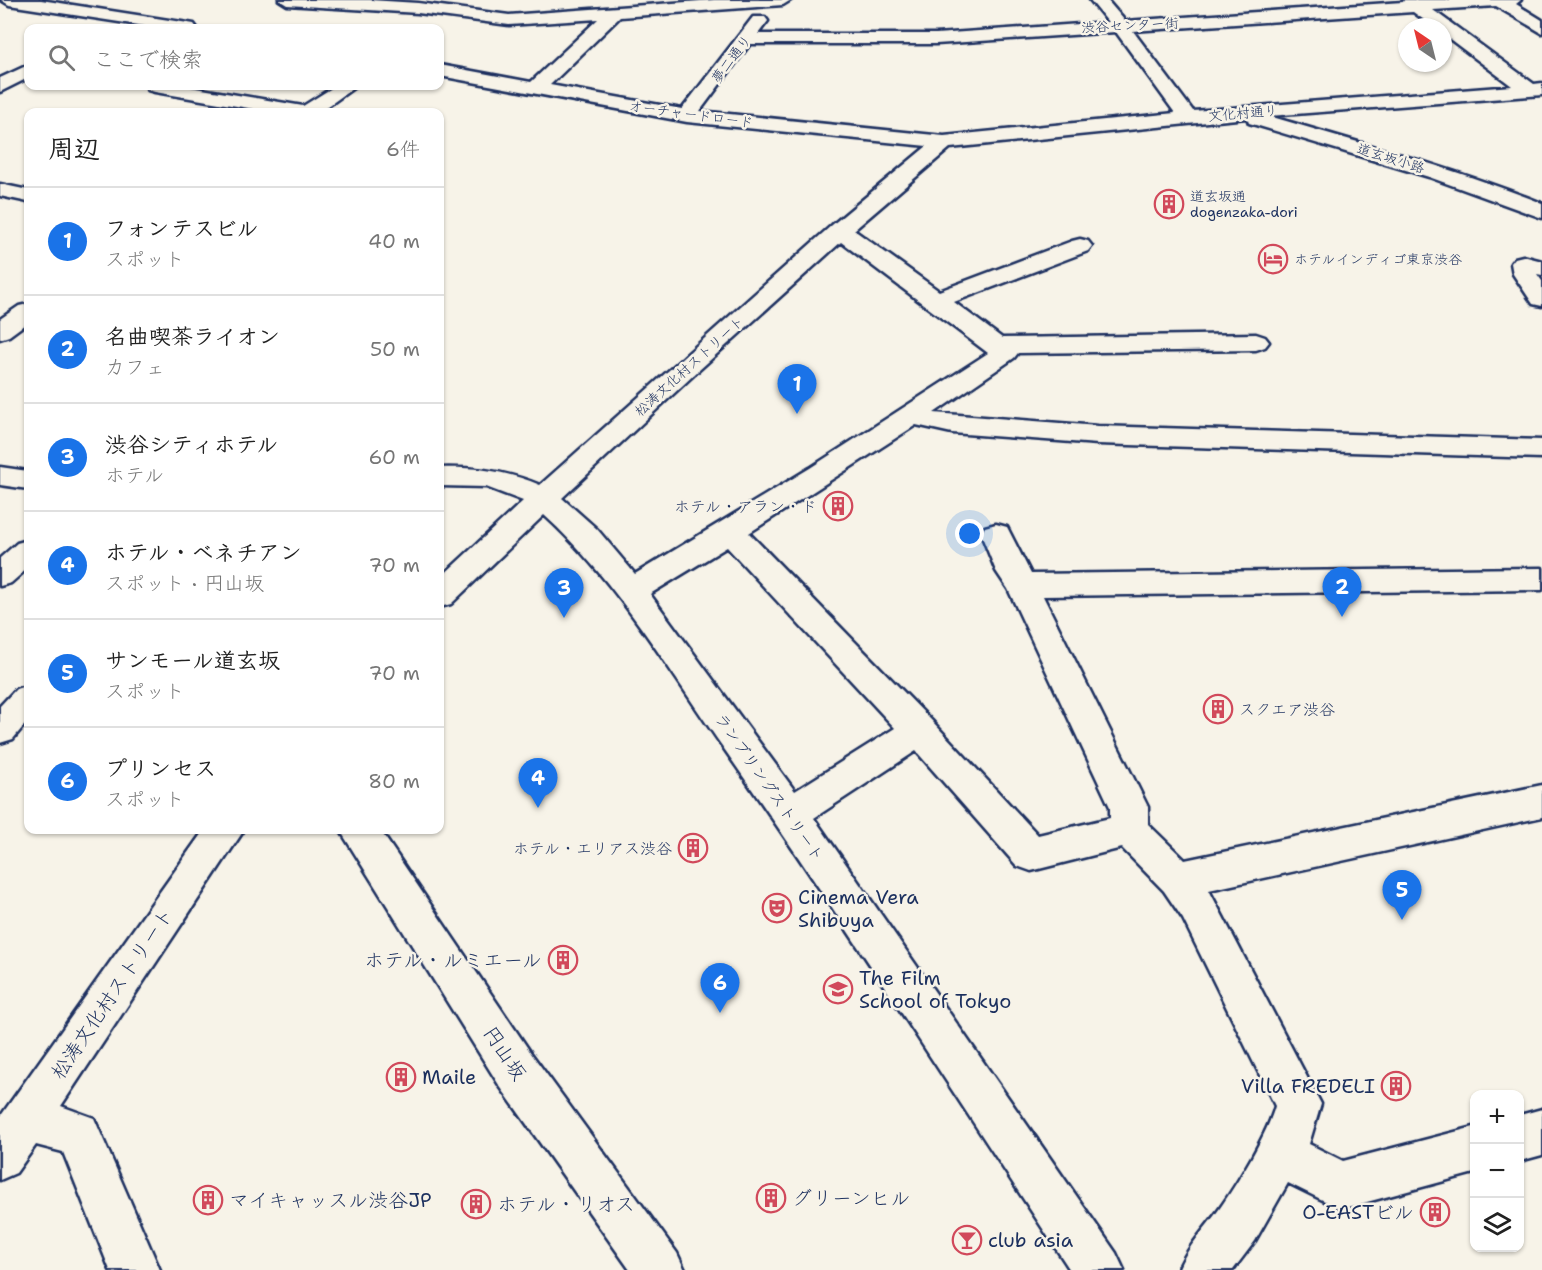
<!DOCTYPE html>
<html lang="ja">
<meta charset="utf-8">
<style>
body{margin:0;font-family:"Shantell Sans","Klee One",sans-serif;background:#f2f2f2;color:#222}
.controls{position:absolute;right:18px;bottom:18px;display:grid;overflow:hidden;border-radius:12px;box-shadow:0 2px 4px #0004}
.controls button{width:54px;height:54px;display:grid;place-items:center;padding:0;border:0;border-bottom:2px solid #e0e0e0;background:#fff;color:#222;font:30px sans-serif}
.compass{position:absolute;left:1398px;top:18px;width:54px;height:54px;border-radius:50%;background:#fff;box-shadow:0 2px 4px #0004;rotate:325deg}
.you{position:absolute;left:970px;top:534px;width:21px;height:21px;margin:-15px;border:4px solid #fff;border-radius:50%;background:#1a73e8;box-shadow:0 0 0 9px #1a73e833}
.badge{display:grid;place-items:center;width:39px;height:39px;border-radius:50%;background:#1a73e8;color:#fff;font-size:20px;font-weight:700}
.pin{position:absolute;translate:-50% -50px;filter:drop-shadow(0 2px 3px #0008)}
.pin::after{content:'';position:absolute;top:32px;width:21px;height:18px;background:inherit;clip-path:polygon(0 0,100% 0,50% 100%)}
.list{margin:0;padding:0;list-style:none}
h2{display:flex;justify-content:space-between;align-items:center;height:78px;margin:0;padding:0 24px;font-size:26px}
h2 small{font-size:20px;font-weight:400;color:#767676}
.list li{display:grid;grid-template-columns:39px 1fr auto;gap:18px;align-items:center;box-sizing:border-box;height:108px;padding:0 24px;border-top:2px solid #e0e0e0}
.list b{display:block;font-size:22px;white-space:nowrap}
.list p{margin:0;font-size:20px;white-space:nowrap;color:#767676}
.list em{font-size:20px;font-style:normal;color:#767676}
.icon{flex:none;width:33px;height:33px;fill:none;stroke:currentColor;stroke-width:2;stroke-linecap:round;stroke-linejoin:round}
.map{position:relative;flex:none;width:1542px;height:1270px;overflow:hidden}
.search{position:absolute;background:#fff;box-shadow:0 2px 4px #0004;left:24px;top:24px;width:420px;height:66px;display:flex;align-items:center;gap:15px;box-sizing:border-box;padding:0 21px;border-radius:12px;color:#767676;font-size:22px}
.panel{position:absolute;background:#fff;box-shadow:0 2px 4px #0004;left:24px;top:108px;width:420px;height:726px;border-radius:12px}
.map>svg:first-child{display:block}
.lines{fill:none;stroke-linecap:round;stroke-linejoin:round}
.minor-casing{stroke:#1b2f5e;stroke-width:5}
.minor{fill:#f7f3e8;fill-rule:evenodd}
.labels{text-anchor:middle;stroke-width:5;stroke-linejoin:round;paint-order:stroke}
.far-street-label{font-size:14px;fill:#1b2f5e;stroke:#f7f3e8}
.far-poi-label{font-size:14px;fill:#1b2f5e;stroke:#f7f3e8;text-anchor:start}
.poi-label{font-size:16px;fill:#1b2f5e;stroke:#f7f3e8;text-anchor:end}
.street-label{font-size:16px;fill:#1b2f5e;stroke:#f7f3e8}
.near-poi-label{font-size:20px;fill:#1b2f5e;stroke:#f7f3e8;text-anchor:start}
.near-street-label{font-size:20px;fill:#1b2f5e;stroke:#f7f3e8}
</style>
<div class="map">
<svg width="1542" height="1270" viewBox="0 0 1542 1270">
<rect width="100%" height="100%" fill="#f7f3e8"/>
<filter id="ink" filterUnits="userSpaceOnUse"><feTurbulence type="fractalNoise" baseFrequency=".0167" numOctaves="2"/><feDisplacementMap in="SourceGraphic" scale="12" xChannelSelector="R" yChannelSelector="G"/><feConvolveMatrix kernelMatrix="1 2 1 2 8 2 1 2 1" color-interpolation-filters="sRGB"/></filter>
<g filter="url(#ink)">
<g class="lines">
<!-- minor casing -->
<g class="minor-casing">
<g id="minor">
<polygon points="1,0 41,0 188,23 194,24 197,28 158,28 9,5"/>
<path d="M279,0H370L418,3L509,15L714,0H791L783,5L620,17L550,85L682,109L753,17H765L768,21L758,34H936L1108,22L1090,0H1107L1125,21L1403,2L1404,0H1521L1516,4L1542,20V33L1496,6L1433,10L1534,84L1542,83V95L1269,116C1361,143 1453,168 1542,203V218L1429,177L1249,123L1247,118L950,148L854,230L939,291L1072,241L1080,239L1088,241L1092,246L1088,251L954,302L1002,338L1256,334L1265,337L1269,342L1265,347L1256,350L1018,353L1014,358L934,413L1098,426L1542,440V458L1098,444L952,433L916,425L749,533L932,721L1038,835L1110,818V807L1008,589L996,571L981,534L985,527L996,524L1007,527L1031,574L1542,568V590L1043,596L1148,807V824L1185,860L1542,785V817L1209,890L1321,1104L1309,1144L1343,1161L1474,1127V1173L1341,1209L1288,1183L1255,1241L1233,1270H1178C1188,1246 1205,1229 1220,1208C1237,1184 1268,1133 1275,1106L1183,919L1164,891L1122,848L1031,871L1017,866L916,751L814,818L1116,1253L1124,1270H1070C956,1097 845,923 727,753C670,672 618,582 544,515L451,604L440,607V578L523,501L486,487L440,486V468C475,467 507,471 540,485L832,225L927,146L687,122L440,76V65L531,82L598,19L509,25L418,13L287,5ZM1413,12L1434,27H1443V34L1512,86L1193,111L1133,31ZM1116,32L1175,113L944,136L700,111L750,44H936ZM841,242L988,353L810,468L635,574L597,529L562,498L698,371ZM727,547L895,728L795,791L650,594Z"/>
<polygon points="28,65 28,78 0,92 0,78"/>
<polygon points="146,86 184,86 303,106 335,86 356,86 320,112 272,112 155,92 148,90"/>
<polygon points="0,184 28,190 28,202 0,196"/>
<polygon points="1523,256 1542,261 1542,275 1537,274 1542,281 1542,306 1533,304 1513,274 1511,263 1515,258"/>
<polygon points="28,304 28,322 9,336 0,339 0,319 19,306"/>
<polygon points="0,467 28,471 28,489 0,485"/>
<polygon points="28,540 28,568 11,583 0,586 0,558 17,543"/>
<polygon points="28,685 28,721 13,739 0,743 0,706 16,689"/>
<polygon points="204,830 244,830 61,1106 94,1118 160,1270 110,1270 63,1152 36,1145 16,1173 0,1180 0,1117"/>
<polygon points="340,830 380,830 531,1053 677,1253 685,1270 630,1270 499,1085"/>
<polygon points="1542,1109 1542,1155 1520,1161 1520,1115"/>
</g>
</g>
<!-- minor -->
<use href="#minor" class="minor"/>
</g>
</g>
<!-- icons -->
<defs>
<g id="building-ring" transform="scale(1.5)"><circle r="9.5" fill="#f7f3e8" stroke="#d1495b" stroke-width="1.5"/><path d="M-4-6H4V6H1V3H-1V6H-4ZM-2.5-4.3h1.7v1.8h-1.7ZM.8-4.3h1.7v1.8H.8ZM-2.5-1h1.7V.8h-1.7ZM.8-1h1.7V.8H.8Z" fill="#d1495b"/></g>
<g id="hotel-ring" transform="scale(1.5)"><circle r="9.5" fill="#f7f3e8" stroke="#d1495b" stroke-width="1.5"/><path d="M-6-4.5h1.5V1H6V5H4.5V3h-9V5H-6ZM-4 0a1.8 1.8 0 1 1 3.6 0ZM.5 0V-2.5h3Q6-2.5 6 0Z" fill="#d1495b"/></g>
<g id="theatre-ring" transform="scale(1.5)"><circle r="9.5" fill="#f7f3e8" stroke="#d1495b" stroke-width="1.5"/><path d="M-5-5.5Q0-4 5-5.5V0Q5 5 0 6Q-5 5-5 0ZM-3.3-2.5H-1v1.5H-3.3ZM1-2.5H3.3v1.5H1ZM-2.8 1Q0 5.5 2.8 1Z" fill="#d1495b"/></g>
<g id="university-ring" transform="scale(1.5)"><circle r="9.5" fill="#f7f3e8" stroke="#d1495b" stroke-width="1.5"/><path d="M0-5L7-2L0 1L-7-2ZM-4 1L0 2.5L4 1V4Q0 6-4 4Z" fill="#d1495b"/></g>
<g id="bar-ring" transform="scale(1.5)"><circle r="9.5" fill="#f7f3e8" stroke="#d1495b" stroke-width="1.5"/><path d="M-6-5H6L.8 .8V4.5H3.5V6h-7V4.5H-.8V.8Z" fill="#d1495b"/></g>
</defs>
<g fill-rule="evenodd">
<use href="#building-ring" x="1169" y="204"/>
<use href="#hotel-ring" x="1273" y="259"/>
<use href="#building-ring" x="838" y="506"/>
<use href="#building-ring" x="1218" y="709"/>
<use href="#building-ring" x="693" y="848"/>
<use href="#theatre-ring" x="777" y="908"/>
<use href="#building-ring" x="563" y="960"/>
<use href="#university-ring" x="838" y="989"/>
<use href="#building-ring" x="401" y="1077"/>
<use href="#building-ring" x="1396" y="1086"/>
<use href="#building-ring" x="771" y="1198"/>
<use href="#building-ring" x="208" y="1200"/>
<use href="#building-ring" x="476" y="1204"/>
<use href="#building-ring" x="1435" y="1212"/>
<use href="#bar-ring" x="967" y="1240"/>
</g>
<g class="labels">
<!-- far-street labels -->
<g class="far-street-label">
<text transform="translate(1130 25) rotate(-3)" y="5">渋谷センター街</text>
<text transform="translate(731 59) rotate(-53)" y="5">夢二通り</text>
<text transform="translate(1243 113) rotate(-5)" y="5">文化村通り</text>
<text transform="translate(691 114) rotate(8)" y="5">オーチャードロード</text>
<text transform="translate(1391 158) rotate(17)" y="5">道玄坂小路</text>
<text transform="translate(689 366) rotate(-42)" y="5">松涛文化村ストリート</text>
</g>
<!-- far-poi labels -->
<g class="far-poi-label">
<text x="1190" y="201">道玄坂通<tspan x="1190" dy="16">dogenzaka-dori</tspan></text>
<text x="1294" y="264">ホテルインディゴ東京渋谷</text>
</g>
<!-- poi labels -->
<g class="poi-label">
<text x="817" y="512">ホテル・アラン・ド</text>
<text x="1239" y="715" text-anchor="start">スクエア渋谷</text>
<text x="672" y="854">ホテル・エリアス渋谷</text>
</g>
<!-- street labels -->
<g class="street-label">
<text transform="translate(770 787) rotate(55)" y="6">ランブリングストリート</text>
</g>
<!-- near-poi labels -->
<g class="near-poi-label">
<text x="798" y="904">Cinema Vera<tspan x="798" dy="23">Shibuya</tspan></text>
<text x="542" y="967" text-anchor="end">ホテル・ルミエール</text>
<text x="859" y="985">The Film<tspan x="859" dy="23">School of Tokyo</tspan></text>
<text x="422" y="1084">Maile</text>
<text x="1375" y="1093" text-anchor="end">Villa FREDELI</text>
<text x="792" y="1205">グリーンヒル</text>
<text x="229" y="1207">マイキャッスル渋谷JP</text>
<text x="497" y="1211">ホテル・リオス</text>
<text x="1414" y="1219" text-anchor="end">O-EASTビル</text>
<text x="988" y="1247">club asia</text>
</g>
<!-- near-street labels -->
<g class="near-street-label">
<text transform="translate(112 993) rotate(-56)" y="7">松涛文化村ストリート</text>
<text transform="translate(505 1053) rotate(56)" y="7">円山坂</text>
</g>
</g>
</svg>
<div class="controls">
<button>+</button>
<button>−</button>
<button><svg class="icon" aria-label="layers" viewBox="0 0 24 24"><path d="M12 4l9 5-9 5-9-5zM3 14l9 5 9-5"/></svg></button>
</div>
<svg class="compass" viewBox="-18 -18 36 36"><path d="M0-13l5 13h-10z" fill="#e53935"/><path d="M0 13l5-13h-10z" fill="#767676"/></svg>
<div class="you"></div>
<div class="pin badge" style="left:797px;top:414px">1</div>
<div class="pin badge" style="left:1342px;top:617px">2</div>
<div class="pin badge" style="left:564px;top:618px">3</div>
<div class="pin badge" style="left:538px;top:808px">4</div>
<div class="pin badge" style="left:1402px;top:920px">5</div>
<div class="pin badge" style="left:720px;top:1013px">6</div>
<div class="search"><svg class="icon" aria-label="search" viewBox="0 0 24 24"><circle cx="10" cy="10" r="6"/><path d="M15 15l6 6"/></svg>ここで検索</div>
<section class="panel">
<h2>周辺<small>6件</small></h2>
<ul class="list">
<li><span class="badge">1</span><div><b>フォンテスビル</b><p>スポット</p></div><em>40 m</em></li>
<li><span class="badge">2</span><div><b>名曲喫茶ライオン</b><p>カフェ</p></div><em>50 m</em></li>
<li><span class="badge">3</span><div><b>渋谷シティホテル</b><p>ホテル</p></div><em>60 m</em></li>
<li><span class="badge">4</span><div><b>ホテル・ベネチアン</b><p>スポット · 円山坂</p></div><em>70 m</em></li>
<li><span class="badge">5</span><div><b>サンモール道玄坂</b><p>スポット</p></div><em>70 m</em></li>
<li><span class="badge">6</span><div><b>プリンセス</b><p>スポット</p></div><em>80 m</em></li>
</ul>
</section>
</div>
